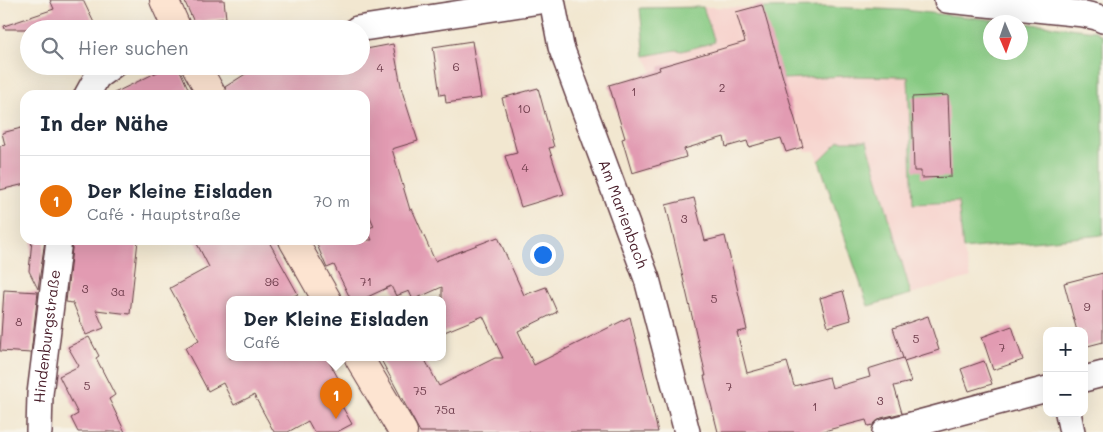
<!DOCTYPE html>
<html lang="de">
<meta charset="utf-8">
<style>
body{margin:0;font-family:Mali,sans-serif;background:#f2f2f3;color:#1f2937}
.controls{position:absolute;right:15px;bottom:15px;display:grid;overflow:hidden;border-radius:10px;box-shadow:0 5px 20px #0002}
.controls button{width:45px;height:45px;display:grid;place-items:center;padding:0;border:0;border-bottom:1px solid #e0e1e3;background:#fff;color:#1f2937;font:25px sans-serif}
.compass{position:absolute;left:983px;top:15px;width:45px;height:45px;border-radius:50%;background:#fff;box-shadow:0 5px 20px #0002;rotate:178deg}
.you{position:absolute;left:542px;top:254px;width:18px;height:18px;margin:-12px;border:4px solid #fff;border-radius:50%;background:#1a73e8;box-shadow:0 0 0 8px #1a73e833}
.badge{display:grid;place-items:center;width:32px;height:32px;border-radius:50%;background:#7c3aed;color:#fff;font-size:16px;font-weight:700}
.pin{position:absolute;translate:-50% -41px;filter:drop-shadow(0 1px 2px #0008)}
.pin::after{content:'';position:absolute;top:26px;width:18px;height:15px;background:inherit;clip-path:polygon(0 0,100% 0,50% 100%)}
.popup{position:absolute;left:226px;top:296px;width:220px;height:65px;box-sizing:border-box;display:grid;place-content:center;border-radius:10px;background:#fff;filter:drop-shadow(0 1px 4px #0005);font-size:16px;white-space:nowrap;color:#747a83}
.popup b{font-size:19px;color:#1f2937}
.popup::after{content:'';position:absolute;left:50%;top:100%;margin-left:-10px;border:10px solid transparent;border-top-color:#fff}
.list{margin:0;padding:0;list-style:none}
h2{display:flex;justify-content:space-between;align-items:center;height:65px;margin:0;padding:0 20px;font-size:21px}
h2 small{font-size:16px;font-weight:400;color:#747a83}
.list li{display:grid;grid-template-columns:32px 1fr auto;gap:15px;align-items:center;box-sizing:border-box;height:90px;padding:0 20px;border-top:1px solid #e0e1e3}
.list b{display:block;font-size:19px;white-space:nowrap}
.list p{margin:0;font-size:16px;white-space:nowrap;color:#747a83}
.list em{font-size:16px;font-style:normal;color:#747a83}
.icon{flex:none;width:28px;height:28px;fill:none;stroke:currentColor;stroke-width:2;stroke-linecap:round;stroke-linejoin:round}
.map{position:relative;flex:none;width:1103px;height:432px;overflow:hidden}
.search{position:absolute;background:#fff;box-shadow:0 5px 20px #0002;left:20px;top:20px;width:350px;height:55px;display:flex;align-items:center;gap:12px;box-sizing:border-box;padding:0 18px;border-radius:28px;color:#747a83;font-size:19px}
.panel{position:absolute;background:#fff;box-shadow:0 5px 20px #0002;left:20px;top:90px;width:350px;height:155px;border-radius:15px}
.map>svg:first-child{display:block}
.built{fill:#f7d0cb}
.green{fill:#87ca83;stroke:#687457;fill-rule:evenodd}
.building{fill:#e29bb2}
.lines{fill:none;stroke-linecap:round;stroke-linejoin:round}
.street-casing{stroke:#633d44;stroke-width:28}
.secondary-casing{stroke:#633d44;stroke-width:30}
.street{stroke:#fff;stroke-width:25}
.secondary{stroke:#fde4d1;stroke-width:28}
.labels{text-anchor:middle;stroke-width:4;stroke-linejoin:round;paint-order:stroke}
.number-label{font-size:12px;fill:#703e4d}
.street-label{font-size:15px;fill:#4a1f2b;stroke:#f7f3e8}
</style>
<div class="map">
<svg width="1103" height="432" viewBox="0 0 1103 432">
<rect width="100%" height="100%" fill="#f7f3e8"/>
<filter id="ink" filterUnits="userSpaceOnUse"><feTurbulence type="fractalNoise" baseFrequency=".02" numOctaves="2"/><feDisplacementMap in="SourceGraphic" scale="10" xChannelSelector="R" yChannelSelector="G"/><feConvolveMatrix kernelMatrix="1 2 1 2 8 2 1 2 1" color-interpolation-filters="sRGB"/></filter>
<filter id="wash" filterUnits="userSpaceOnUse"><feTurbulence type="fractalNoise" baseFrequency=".0096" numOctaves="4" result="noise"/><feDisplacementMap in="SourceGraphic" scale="20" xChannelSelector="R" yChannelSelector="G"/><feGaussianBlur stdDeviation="1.12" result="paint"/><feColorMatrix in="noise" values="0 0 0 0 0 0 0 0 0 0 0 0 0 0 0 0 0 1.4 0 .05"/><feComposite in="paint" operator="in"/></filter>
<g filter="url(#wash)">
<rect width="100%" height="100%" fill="#f2e7d0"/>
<!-- built -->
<polygon class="built" points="703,7 761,8 783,79 846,76 908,77 913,204 958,201 963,249 971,277 868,306 815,151 805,151 803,147 786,152 781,138 749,147 747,141 726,147 723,137 684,149 686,157 632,173 622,139 629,136 660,98 650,66 645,56 640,8"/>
<!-- green -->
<g class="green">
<polygon points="703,7 715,42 682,51 676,50 645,56 640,8"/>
<path d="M826,7L903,10L1096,31L1103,36V235L963,249L958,202L913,204L908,77L846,76L783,79L761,8ZM990,22H1020V52H990Z"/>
<polygon points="839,141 867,141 911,294 868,306 819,161"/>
</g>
<g id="blocks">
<!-- building -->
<g class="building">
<polygon points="50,0 83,0 97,29 5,29 4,26 54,9"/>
<polygon points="184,0 224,0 226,18 194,22"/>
<polygon points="762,5 803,147 786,152 781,138 749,147 747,141 726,147 724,137 684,149 686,157 632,173 622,139 625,138 609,85 660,70 659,67 745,42 736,12"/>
<polygon points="472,41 481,98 446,103 445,94 440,95 433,47"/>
<polygon points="393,44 402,91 418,141 392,149 410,210 412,209 435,261 498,237 524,295 546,287 557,312 518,331 534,365 630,317 658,432 420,432 380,358 424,358 439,386 495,358 503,358 483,316 442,333 442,287 413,300 409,291 396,296 391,286 361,300 351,300 334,265 327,268 326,266 315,240 372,240 367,229 374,226 365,205 365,95 228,95 225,87 258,66 361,66 361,50"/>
<polygon points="170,66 178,66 191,95 110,95"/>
<polygon points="538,88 554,147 549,148 564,194 521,207 505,156 517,153 502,98"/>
<polygon points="948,95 951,177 921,178 921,171 914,171 912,97"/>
<polygon points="25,127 25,184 0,190 0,146 5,145 2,133"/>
<polygon points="694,198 705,241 725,236 747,330 737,332 747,373 787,362 794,386 829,377 832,388 870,377 868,369 903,358 911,382 894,386 902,413 881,418 873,425 868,426 866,420 820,432 718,432 704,376 706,376 666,205"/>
<polygon points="32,240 45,240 38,289 29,271"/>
<polygon points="73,240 138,240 130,314 96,310 104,328 86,335 73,303 66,302"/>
<polygon points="195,240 268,240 298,294 286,300 230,300 230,358 327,358 348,396 339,401 352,424 337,432 314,432 308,421 288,432 274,432 254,395 234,405 223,383 208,391 185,348 199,340 170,288 209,267"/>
<polygon points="1103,273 1103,342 1084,347 1084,331 1077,331 1064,283"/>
<polygon points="4,290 38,292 31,353 0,351"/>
<polygon points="843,291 851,320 828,327 820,298"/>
<polygon points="928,316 939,350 904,361 893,328"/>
<polygon points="1012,326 1023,360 993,370 982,337"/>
<polygon points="89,337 99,356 96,358 115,395 109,399 125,432 78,432 71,418 78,414 59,376 79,366 68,347"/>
<polygon points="984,361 992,384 969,391 961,369"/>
</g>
</g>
</g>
<g filter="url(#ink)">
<use href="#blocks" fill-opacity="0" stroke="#633d44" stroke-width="1"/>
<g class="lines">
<!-- street casing -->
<g class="street-casing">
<g id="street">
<path id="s1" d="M552,0L561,47L647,279L687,432"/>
<polyline points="947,0 1084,14 1097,17 1103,20"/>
<polyline points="357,29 546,0"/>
<polyline points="87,95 97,77 112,66"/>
<polyline points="1084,379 1103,374"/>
<polyline points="1068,413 1072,432"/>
<path id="s2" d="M39,432L40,394L59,240"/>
<polyline points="885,432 1047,389"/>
</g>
</g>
<!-- secondary casing -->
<g class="secondary-casing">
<g id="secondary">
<polyline points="164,0 177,29"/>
<polyline points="196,66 212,95"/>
<polyline points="293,240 327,300"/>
<polyline points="359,358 403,432"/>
</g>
</g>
<!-- street -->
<use href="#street" class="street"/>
<!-- secondary -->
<use href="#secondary" class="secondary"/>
</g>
</g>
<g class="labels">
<!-- number labels -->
<g class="number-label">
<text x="456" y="71">6</text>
<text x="380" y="72">4</text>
<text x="722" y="92">2</text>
<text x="634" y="96">1</text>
<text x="524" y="113">10</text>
<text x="525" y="172">4</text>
<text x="684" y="223">3</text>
<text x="272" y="286">96</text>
<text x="366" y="286">71</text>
<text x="85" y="293">3</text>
<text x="118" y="296">3a</text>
<text x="714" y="303">5</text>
<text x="1087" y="311">9</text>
<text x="19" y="326">8</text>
<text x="916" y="343">5</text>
<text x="1002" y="352">7</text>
<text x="87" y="390">5</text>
<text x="729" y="391">7</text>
<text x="420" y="395">75</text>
<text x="880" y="405">3</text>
<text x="815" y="411">1</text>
<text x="445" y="414">75a</text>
</g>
<!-- street labels -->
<g class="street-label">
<text dy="5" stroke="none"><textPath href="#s1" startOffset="226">Am Marienbach</textPath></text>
<text dy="5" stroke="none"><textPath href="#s2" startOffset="96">Hindenburgstraße</textPath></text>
</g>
</g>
</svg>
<div class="controls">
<button>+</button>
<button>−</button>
</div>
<svg class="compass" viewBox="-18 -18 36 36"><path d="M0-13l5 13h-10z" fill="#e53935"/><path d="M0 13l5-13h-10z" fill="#747a83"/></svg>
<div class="you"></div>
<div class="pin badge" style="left:336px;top:419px;background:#e8710a">1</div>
<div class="popup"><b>Der Kleine Eisladen</b>Café</div>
<div class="search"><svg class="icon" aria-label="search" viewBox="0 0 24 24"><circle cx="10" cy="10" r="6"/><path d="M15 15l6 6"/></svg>Hier suchen</div>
<section class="panel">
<h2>In der Nähe<small></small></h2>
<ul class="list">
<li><span class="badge" style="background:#e8710a">1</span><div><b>Der Kleine Eisladen</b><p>Café · Hauptstraße</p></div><em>70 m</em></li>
</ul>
</section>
</div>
